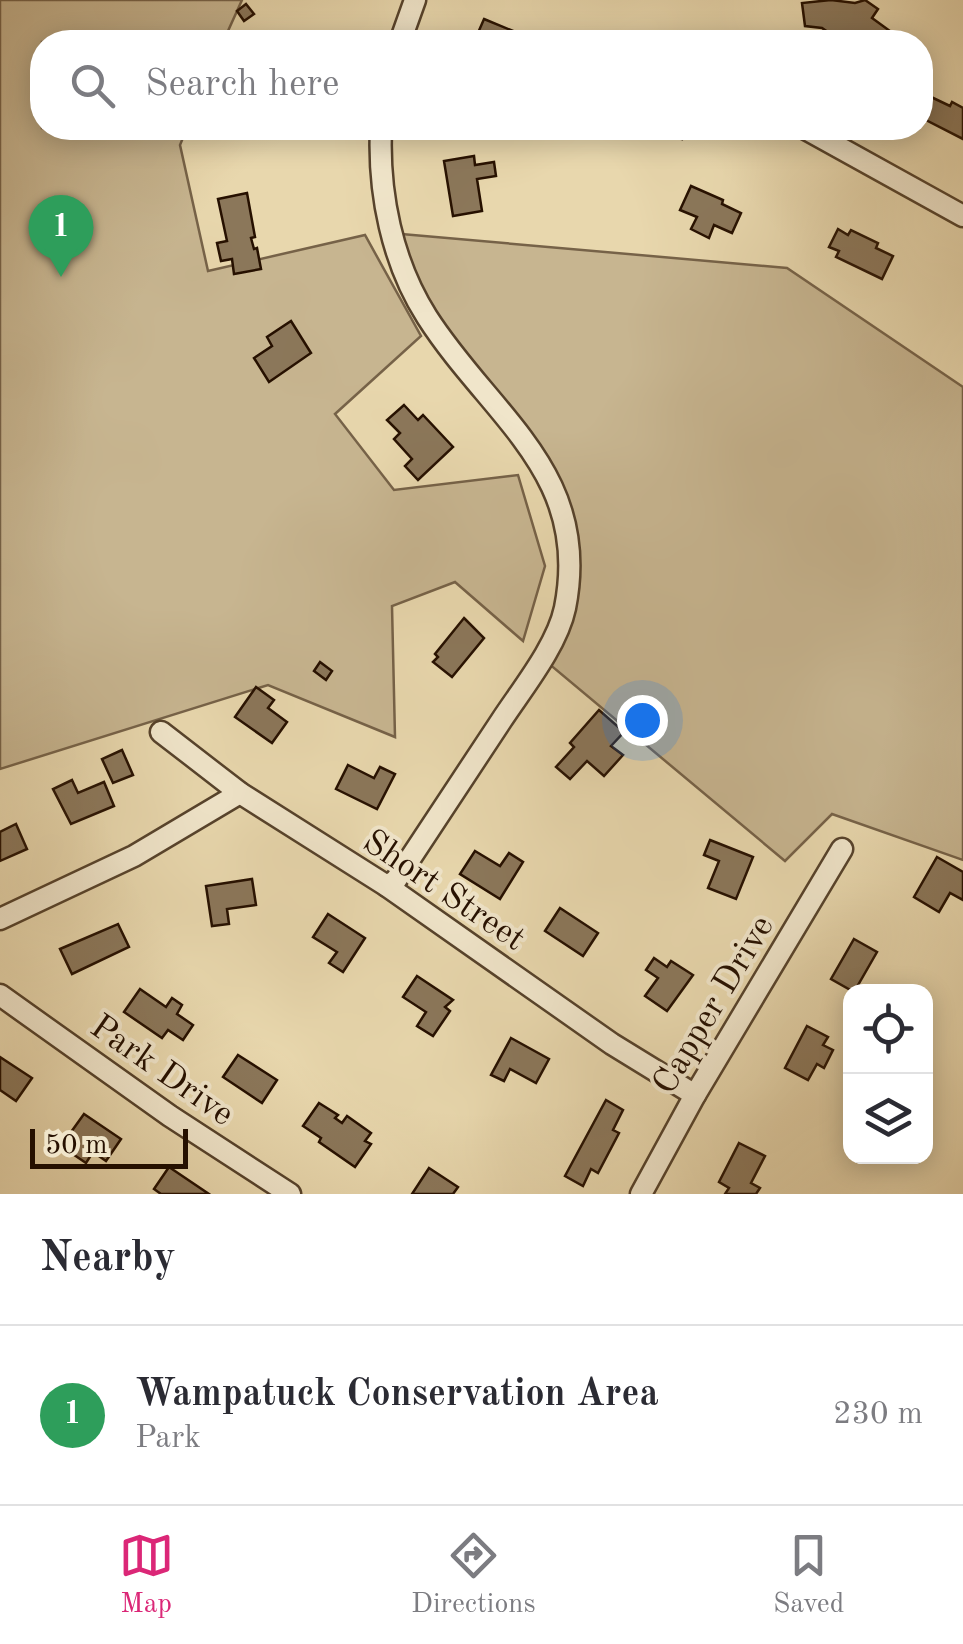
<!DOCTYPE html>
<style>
body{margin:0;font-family:"Old Standard TT",serif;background:#f7f7f7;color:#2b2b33}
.controls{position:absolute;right:30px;bottom:30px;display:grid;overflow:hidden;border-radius:20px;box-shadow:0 5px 25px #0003}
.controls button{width:90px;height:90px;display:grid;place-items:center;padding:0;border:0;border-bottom:2px solid #e1e1e2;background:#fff;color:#2b2b33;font:50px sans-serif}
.scale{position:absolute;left:30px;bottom:25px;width:158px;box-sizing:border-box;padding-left:10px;border:5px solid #261000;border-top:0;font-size:28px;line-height:35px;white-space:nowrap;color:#261000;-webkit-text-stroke:8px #f0e5ca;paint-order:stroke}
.you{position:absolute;left:642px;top:720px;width:35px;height:35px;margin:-25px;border:8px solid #fff;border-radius:50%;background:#1a73e8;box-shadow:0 0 0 15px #1a73e833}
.badge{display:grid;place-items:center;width:65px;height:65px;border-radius:50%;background:#db2777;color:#fff;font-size:32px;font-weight:700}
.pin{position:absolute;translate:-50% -82px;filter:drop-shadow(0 2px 5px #0008)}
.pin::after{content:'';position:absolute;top:52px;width:35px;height:30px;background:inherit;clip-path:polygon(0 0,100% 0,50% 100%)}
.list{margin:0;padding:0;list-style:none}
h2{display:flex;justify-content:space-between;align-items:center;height:130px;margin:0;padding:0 40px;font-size:42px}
h2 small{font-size:32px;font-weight:400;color:#7c7c81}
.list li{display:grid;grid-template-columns:65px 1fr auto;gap:30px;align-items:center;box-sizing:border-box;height:180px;padding:0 40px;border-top:2px solid #e1e1e2}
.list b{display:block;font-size:38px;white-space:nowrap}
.list p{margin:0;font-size:32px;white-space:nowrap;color:#7c7c81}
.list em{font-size:32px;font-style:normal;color:#7c7c81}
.icon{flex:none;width:55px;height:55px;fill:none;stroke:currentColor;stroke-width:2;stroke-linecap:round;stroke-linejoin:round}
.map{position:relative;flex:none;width:963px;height:1194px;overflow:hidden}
.search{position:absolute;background:#fff;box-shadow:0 5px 25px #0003;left:30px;right:30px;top:30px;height:110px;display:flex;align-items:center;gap:25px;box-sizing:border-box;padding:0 35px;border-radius:40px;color:#7c7c81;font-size:38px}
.sheet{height:310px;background:#fff}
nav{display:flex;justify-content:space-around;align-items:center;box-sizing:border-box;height:140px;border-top:2px solid #e1e1e2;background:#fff;font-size:28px;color:#7c7c81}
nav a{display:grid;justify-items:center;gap:5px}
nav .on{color:#db2777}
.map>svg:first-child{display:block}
.green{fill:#c7b590;stroke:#766248;stroke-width:2.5}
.building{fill:#8b775a;stroke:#261000;stroke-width:2.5}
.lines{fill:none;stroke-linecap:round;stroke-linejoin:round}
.street-casing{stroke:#56422b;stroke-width:25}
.street{stroke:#f0e5ca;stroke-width:20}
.labels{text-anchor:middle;stroke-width:8;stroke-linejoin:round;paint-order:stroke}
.street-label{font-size:35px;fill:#261000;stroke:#f0e5ca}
</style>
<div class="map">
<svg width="963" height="1194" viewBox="0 0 963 1194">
<rect width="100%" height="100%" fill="#e8d7ad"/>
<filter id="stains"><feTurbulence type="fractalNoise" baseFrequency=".002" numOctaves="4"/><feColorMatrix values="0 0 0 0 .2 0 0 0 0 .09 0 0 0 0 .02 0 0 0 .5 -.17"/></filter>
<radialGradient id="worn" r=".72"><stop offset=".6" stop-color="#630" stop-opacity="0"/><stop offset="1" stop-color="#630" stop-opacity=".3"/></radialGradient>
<!-- green -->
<g class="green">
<polygon points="0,0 242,0 223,42 42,42 42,128 187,128 180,145 208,271 365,235 421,336 335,414 394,490 518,475 545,566 523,641 455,582 392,606 395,737 268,685 0,769"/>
<polygon points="390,233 787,268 963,387 963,860 832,814 785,861 542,658 564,610 556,491 466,371"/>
</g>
<!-- building -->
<g class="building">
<polygon points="831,0 855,3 865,0 878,9 872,18 894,34 888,42 842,42 822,28 805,26 802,3"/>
<polygon points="246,4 254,14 244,21 237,11"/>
<polygon points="484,19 513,31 508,42 474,42"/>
<polygon points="929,96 950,106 952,102 963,108 963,139 920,117"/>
<polygon points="269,128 308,128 306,137 268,131"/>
<polygon points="656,128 684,128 682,139 656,134"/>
<polygon points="474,156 475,165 494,162 496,176 477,179 482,211 453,216 444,161"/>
<polygon points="691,186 723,200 722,204 741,213 732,233 714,225 709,238 691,229 697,217 680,210"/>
<polygon points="247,193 255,237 251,238 254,249 257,248 261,269 234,274 232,259 221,261 217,243 227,241 218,199"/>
<polygon points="838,229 848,235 851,230 878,243 876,248 893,256 882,279 836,257 839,251 829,247"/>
<polygon points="291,321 311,353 269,382 254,358 272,346 267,337"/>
<polygon points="404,405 418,420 423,415 453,447 418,480 405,466 412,459 394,439 400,433 387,420"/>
<polygon points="464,618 484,638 452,677 433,662 438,657 435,654"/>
<polygon points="320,662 332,671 326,680 314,671"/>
<polygon points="256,687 274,700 268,708 287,722 272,743 235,717"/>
<polygon points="599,710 624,732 611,746 623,755 604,776 587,761 570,779 556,767 574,747 570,743"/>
<polygon points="122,750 133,775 113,783 102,759"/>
<polygon points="348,765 374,778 380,767 395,774 377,809 336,789"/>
<polygon points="72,780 78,793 104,782 114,806 71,824 53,789"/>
<polygon points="16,824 27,849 0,861 0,832"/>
<polygon points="710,840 753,857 736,899 708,888 719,861 704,855"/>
<polygon points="475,851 500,866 509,853 523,862 500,899 460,874"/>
<polygon points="937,857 963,872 963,900 950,893 939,912 914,897"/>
<polygon points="252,879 256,905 227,909 229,924 212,926 206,886"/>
<polygon points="560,908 598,933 583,956 545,931"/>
<polygon points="328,914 365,938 343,972 329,963 337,952 313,937"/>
<polygon points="118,924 129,947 72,974 60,949"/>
<polygon points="854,939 877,952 854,992 831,979"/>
<polygon points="654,958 667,967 671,961 693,975 667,1011 645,996 658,978 646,970"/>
<polygon points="417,976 453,1000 445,1007 450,1011 433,1036 417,1026 426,1012 403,997"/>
<polygon points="140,989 166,1007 172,998 182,1005 177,1014 193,1025 183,1040 168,1030 162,1038 124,1012"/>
<polygon points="807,1026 828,1037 823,1045 833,1050 824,1068 817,1064 808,1080 785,1068"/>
<polygon points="511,1038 549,1059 536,1083 510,1069 504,1081 491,1075"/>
<polygon points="238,1055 277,1080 262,1103 223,1077"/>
<polygon points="0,1057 32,1078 16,1101 0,1090"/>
<polygon points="606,1100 623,1110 613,1130 619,1133 598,1173 591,1169 583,1186 565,1176"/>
<polygon points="319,1103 338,1115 335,1118 342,1123 347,1116 371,1133 365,1141 371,1144 355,1167 319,1142 321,1138 303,1126"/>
<polygon points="84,1114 121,1139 106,1161 93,1152 86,1163 61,1146"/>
<polygon points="739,1143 765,1156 751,1183 760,1188 756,1194 725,1194 729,1188 719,1182"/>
<polygon points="169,1167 209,1194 161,1194 154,1189"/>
<polygon points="429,1168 458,1187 453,1194 412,1194"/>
</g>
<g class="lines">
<!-- street casing -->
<g class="street-casing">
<g id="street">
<polyline points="400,42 415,0"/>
<path d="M381,128C378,193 392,262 427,317C491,417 592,473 565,608C557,646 522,689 501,721C466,774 431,827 396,880L387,886"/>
<polyline points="804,128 963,216"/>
<polyline points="161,732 240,793 387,886 612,1044 695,1095"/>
<polyline points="0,919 134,856 240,793"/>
<polyline points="0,995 170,1116 290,1194"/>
<polyline points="641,1194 695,1095 842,849"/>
</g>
</g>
<!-- street -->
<use href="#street" class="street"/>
</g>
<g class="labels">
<!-- street labels -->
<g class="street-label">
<text transform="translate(445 889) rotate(34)" y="12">Short Street</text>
<text transform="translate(712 1004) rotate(-59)" y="12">Capper Drive</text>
<text transform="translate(163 1069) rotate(35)" y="12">Park Drive</text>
</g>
</g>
<rect width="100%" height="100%" filter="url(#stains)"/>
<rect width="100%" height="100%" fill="url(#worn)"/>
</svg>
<div class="controls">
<button><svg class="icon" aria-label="locate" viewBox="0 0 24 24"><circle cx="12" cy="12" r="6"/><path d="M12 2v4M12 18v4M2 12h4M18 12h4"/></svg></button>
<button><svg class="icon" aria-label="layers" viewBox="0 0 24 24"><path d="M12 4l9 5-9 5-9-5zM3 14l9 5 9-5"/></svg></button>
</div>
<div class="scale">50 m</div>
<div class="you"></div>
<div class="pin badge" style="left:61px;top:277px;background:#2e9e5b">1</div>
<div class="search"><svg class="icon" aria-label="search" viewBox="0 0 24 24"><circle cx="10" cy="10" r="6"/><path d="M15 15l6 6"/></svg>Search here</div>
</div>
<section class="sheet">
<h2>Nearby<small></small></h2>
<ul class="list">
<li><span class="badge" style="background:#2e9e5b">1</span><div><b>Wampatuck Conservation Area</b><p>Park</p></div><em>230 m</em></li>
</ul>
</section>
<nav>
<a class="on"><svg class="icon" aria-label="map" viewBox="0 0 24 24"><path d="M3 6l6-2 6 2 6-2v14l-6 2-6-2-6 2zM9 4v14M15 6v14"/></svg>Map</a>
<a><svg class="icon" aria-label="directions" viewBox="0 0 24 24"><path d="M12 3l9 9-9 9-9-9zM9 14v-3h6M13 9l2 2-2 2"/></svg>Directions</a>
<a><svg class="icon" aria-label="saved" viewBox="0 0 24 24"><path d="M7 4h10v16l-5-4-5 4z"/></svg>Saved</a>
</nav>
